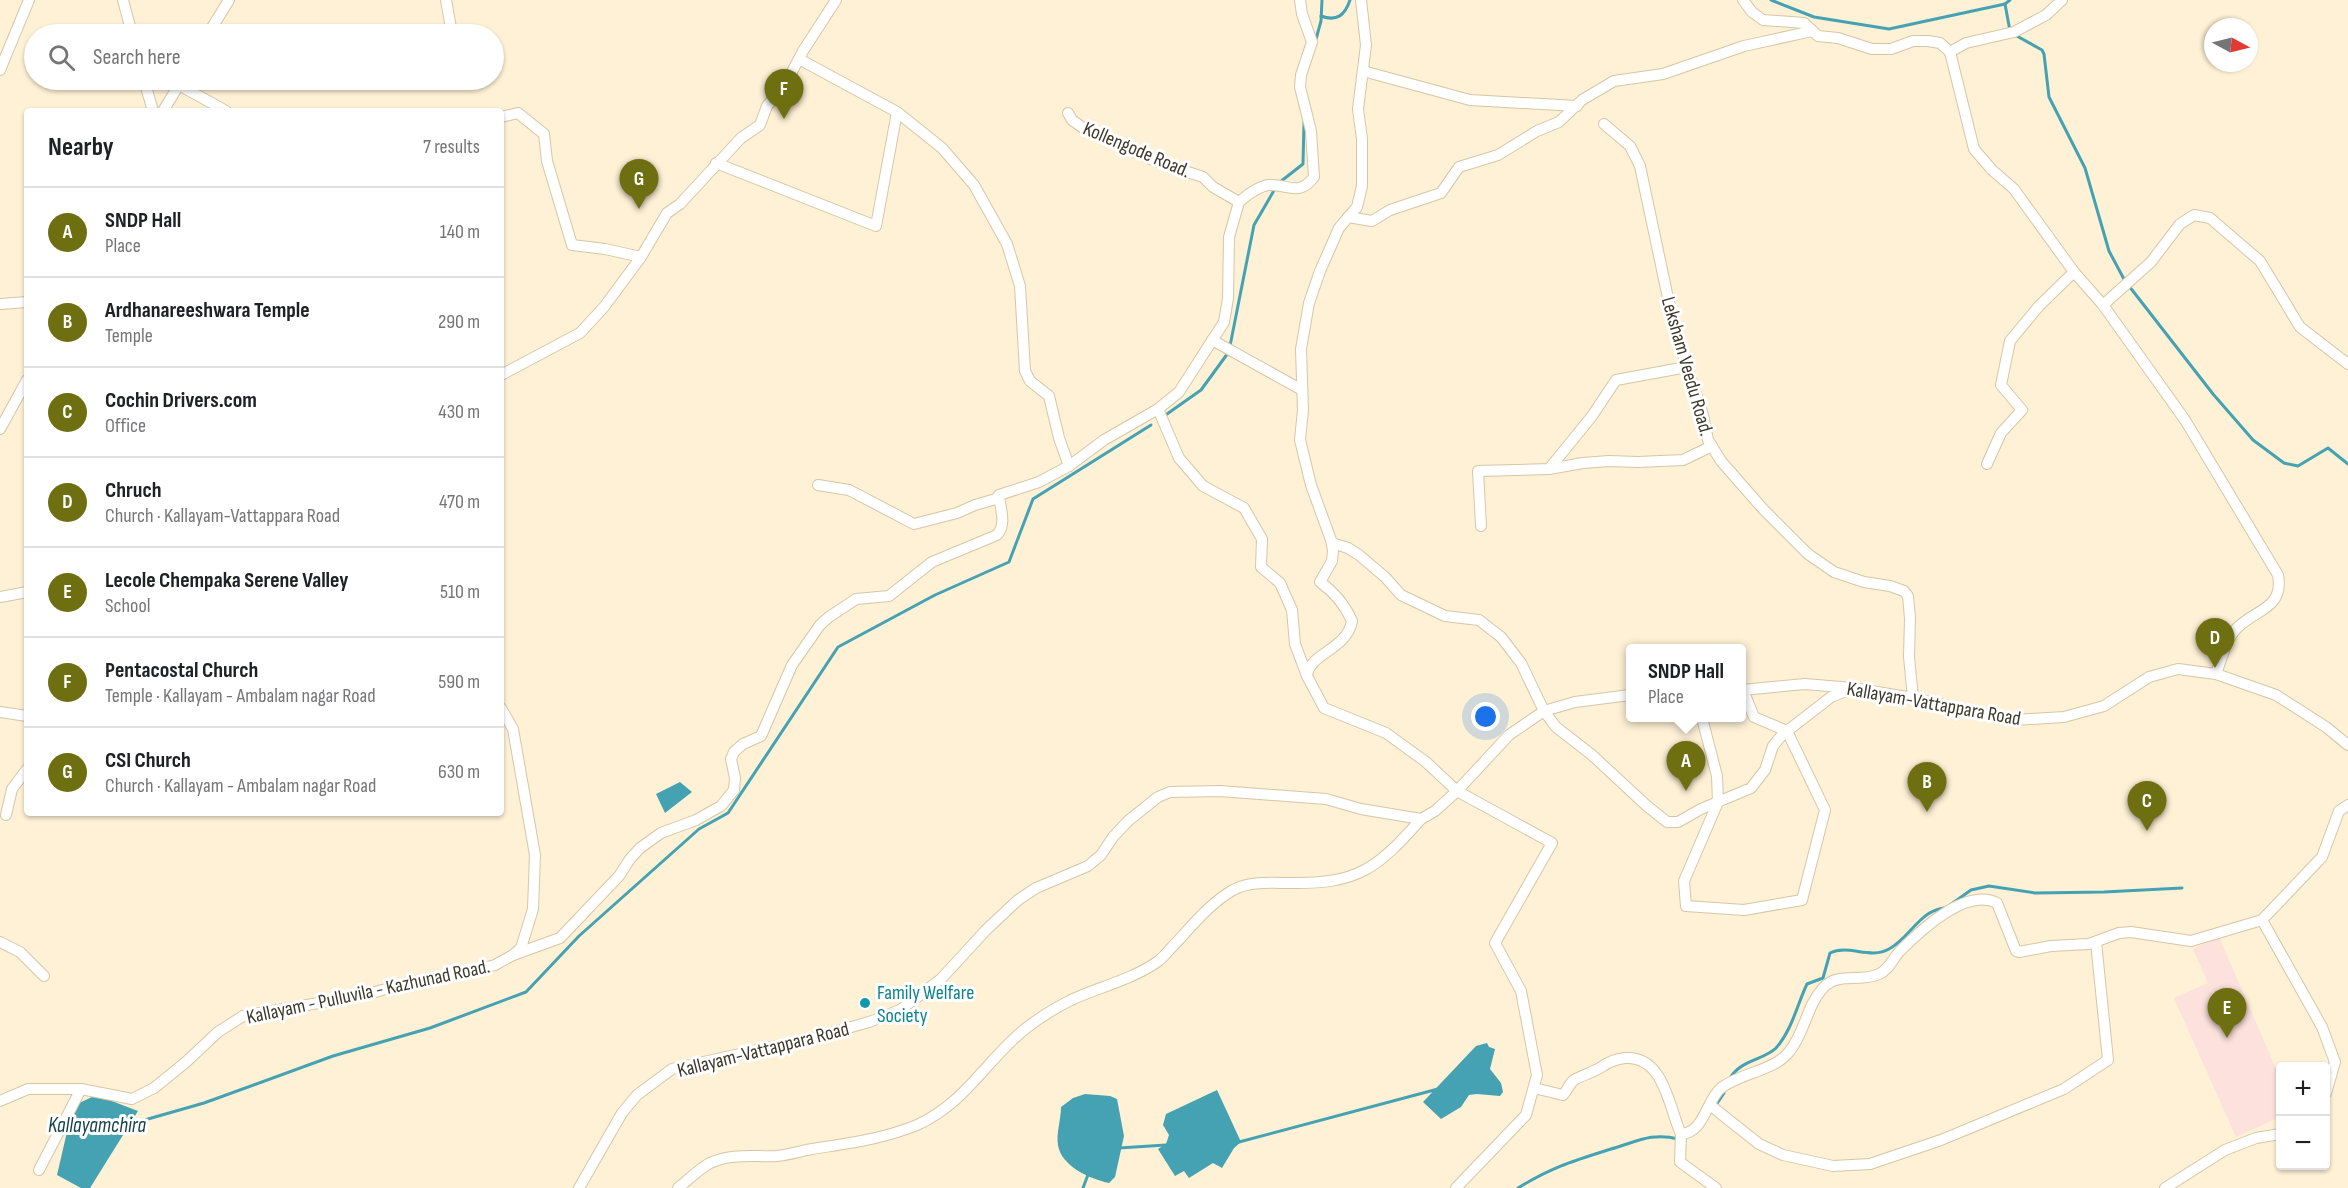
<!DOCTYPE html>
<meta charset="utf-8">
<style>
body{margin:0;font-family:"Sofia Sans Condensed",sans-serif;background:#f6f6f6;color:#202124}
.controls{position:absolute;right:18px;bottom:18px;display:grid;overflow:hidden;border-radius:6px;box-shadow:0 2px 4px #0004}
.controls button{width:54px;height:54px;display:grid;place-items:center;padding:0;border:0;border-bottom:2px solid #e0e0e0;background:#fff;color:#202124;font:30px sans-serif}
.compass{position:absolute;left:2204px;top:18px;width:54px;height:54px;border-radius:50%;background:#fff;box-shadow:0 2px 4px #0004;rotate:97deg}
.you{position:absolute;left:1486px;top:717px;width:21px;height:21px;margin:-15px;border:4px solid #fff;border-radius:50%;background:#1a73e8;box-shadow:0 0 0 9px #1a73e833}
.badge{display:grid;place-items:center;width:39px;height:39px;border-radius:50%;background:#6e6f11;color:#fff;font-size:20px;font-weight:700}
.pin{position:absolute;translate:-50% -50px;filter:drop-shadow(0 2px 3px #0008)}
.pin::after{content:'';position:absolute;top:32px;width:21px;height:18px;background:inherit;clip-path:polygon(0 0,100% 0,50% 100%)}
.popup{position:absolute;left:1626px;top:644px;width:120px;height:78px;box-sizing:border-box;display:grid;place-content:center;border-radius:6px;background:#fff;filter:drop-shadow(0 2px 4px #0005);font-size:20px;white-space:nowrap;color:#757577}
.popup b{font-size:22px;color:#202124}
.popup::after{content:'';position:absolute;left:50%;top:100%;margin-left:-12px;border:12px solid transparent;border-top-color:#fff}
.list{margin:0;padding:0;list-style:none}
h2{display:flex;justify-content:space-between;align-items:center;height:78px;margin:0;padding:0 24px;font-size:26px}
h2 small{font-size:20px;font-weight:400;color:#757577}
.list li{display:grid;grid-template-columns:39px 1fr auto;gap:18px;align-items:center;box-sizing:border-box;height:90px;padding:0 24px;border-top:2px solid #e0e0e0}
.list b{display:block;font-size:22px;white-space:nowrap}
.list p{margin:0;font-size:20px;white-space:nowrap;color:#757577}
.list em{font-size:20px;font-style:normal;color:#757577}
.icon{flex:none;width:33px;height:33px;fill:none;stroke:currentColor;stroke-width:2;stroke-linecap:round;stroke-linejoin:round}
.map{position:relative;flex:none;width:2348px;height:1188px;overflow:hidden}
.search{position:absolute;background:#fff;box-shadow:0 2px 4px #0004;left:24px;top:24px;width:480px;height:66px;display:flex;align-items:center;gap:15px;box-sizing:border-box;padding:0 21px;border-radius:33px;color:#757577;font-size:22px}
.panel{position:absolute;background:#fff;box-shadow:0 2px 4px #0004;left:24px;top:108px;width:480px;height:708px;border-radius:6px}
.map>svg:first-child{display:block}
.education{fill:#fce1dc}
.water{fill:#45a2b3}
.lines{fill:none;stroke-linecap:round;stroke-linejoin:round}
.stream{stroke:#45a2b3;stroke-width:3}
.minor-casing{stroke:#d6c6a5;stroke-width:12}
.minor{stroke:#fff;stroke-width:10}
.culture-dot{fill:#0f9aa8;stroke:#fff;stroke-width:2}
.labels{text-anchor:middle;stroke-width:6;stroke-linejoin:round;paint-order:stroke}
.street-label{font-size:20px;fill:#3f392c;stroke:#fff}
.culture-label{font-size:20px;fill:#0d838f;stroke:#fff;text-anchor:start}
.water-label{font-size:21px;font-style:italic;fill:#174249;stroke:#fff}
</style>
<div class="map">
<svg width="2348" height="1188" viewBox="0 0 2348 1188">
<rect width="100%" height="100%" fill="#fef1d6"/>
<!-- education -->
<polygon class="education" points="2219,937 2280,1078 2280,1117 2236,1137 2174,998 2208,983 2193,949"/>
<!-- water -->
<g class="water">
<polygon points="680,782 692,792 665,813 656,794"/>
<polygon points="1487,1043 1489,1047 1495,1049 1490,1069 1501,1083 1503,1092 1500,1096 1477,1094 1469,1095 1461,1107 1441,1119 1423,1102 1476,1046"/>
<polygon points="1217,1090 1241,1142 1234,1148 1222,1168 1213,1163 1189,1178 1184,1171 1175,1176 1158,1149 1166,1144 1169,1135 1163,1125 1166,1114"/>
<path d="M1085,1094L1110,1096L1117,1099L1124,1136L1115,1177L1109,1183C1090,1179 1061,1166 1058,1145C1056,1134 1061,1119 1061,1107L1073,1098Z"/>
<polygon points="96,1095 138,1111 90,1188 81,1188 57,1175 73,1106"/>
</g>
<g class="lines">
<!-- stream -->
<g class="stream">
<polyline points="1771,0 1814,17 1889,29 2005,4 2010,0"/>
<polyline points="2005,4 2010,31"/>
<path d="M1321,16C1337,22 1345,15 1350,0"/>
<polyline points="2015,35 2042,50 2044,54 2049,97 2085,168 2109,251 2125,281"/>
<polyline points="1316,39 1321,21 1322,0"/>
<polyline points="1280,182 1303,164 1304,122"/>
<polyline points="2129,286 2213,394 2253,440 2284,463 2298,466 2328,448 2348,464"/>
<polyline points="1230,346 1254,225 1276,187"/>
<polyline points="1167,414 1201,390 1228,353"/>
<polyline points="1950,905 1971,890 1989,886 2035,893 2104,892 2182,888"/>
<path d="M1730,1078C1742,1059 1764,1060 1776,1048C1792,1030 1797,1005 1807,984L1823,978L1830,953C1849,944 1870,960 1889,949C1910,938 1919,911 1944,908"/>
<polyline points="1716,1105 1724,1093"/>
<polyline points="127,1125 204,1103 333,1056 430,1028 526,992 579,936 699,829 728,813 838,647 935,595 1009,562 1033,499 1151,425"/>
<polyline points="1239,1142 1438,1089"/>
<polyline points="1119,1148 1166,1145"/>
<polyline points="1083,1188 1089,1172"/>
<path d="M1518,1188C1552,1167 1573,1161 1611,1149C1636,1142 1652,1132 1678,1139"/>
</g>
<!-- minor casing -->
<g class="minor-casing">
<g id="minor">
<polyline points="123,0 132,34"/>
<polyline points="446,0 451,28"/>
<path d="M1361,0L1366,45L1358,109L1362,139V186L1357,207L1339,228L1320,271L1309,303L1301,349L1303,410L1300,440L1311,485L1331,540L1333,550L1332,561L1320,582C1334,592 1345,605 1352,621C1347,650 1309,653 1307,676L1324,708L1386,733L1426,762L1457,791L1552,843L1495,943L1521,991L1537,1075L1526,1115L1456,1188"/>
<polyline points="1743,0 1752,12 1763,20 1804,23 1818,36 1838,38 1872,49 1891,49 1913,41 1928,41 1940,43 1950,52"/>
<polyline points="208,34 229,0"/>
<polyline points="1950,52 1974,149 1992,170 2014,189 2074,272 2103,305"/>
<polyline points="1950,52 1966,43 2014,32 2046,15 2062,0"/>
<polyline points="0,70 29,0"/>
<polyline points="1363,71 1470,100 1577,106"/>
<polyline points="144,80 153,111"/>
<polyline points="179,85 226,111"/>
<polyline points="163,111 182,80"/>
<polyline points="897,112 942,148 974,185 1007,244 1020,286 1025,371 1030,381 1049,396 1059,438 1069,466"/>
<polyline points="1068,113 1072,120 1086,130 1155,161 1203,177 1213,187 1239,202"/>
<polyline points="501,117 518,113 544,134 547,161 572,245 605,249 641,257"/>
<polyline points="1604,124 1630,146 1640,166 1668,298 1681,349 1703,415 1708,440 1721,461 1763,509 1808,554 1834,572 1864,582 1890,586 1904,591 1908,596 1910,618 1909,657 1913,698"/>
<polyline points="716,163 876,226 897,112 799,59"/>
<polyline points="1348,217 1372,221 1390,210 1441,193 1459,167 1498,155 1537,131 1559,122 1582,100 1614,81 1663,74 1744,46 1812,31"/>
<polyline points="0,304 27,302"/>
<polyline points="1212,340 1302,390"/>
<polyline points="501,375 580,333 604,307 641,257 667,213 680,204 741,138 760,125 767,106 785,85 803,51 836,0"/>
<polyline points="1158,409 1179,458 1203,486 1244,508 1262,539 1261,567 1280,583 1292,610 1295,644 1307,676"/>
<polyline points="0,429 27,380"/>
<polyline points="1987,464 2001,433 2022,410 2001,385 2010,341 2039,306 2074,272"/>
<polyline points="1549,469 1592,416 1616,380 1687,367"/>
<polyline points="818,485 849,490 914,524 957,513 975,505 999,498"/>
<polyline points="1481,526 1478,471 1549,469 1583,463 1609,461 1638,462 1683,460 1712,446"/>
<polyline points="1332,543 1348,548 1359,555 1385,577 1401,595 1445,616 1479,620 1501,637 1521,663 1544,711 1556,727 1592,755 1647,806 1667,822 1678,822 1701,809 1751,788 1765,770 1773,746 1782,735 1831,697 1853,688"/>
<polyline points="0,597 27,592"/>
<path d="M2216,674C2222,658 2226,638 2238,627C2257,609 2284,608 2278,575L2185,420L2103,305L2151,262L2180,224L2194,215L2210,218L2260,261L2300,327L2348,364"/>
<polyline points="1742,690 1805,684 1853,688 1913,698 2014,720 2064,717 2104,706 2149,677 2178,669 2216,674 2276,695 2326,727 2348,745"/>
<polyline points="0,712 27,716"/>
<polyline points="1702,718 1717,776 1718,802 1684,881 1686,906 1744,910 1802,900 1825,810 1787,731 1754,717 1743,690"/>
<polyline points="6,815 12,789 27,769"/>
<polyline points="2262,920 2322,1027 2335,1062 2326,1093"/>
<polyline points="0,942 20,952 44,976"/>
<path d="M513,955L560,938L619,876L630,859L640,848L661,833L696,820L721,806L734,790L735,778L731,759L734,752L743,744L761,736L792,665L820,625L829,617L856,599L889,596L932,562L997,535C1007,524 1000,508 999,495L1039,482L1069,466L1104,440L1158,409L1179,392L1224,322L1228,298L1229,237L1239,202C1247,195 1259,186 1269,185C1288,184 1299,197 1314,177L1311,131L1300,87L1301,75L1312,42L1302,14L1300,0"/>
<path d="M1534,1088L1563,1095C1567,1091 1569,1084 1574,1080C1583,1075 1594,1072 1603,1066C1610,1061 1617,1059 1625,1058C1664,1055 1669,1108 1681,1134C1704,1133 1706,1101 1721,1088C1740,1073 1774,1071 1789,1052C1805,1033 1806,1007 1823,988C1838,971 1861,983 1879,974C1889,970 1893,958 1900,951C1921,930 1966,887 1997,903L2016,951L2019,952L2051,946L2089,944L2119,933L2131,932L2191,941L2262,920L2322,857L2339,811L2348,805"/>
<polyline points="0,1101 28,1089 81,1089 132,1099 154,1088 186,1062 218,1032 243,1016 365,995 410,982 454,975 495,965 513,955 521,948 533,909 535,855 513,729 501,708"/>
<polyline points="1710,1105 1759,1144 1783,1155 1833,1166 1870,1164 1941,1140 2064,1089 2108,1060 2096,942"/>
<polyline points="1681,1134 1680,1162 1716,1188"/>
<polyline points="39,1170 81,1089"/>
<polyline points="579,1188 622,1113 637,1095 672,1069 816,1037 869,1022 900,1010 941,979 986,930 1018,900 1036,888 1088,866 1101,855 1113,837 1128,821 1158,797 1170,792 1220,791 1326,799 1361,809 1421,819 1435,811 1457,791 1509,735 1544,711 1575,702 1630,695"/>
<path d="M678,1188C688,1180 699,1169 710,1163C731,1153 755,1157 777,1156C788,1155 801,1151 812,1149C849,1143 883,1139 917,1125C965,1104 988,1058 1025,1029C1039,1018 1055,1008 1071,1000C1099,987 1131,980 1157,962C1163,958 1168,951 1173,946C1192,926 1209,904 1233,890C1250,881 1270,883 1290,883C1358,884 1377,869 1421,819"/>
<polyline points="2165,1188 2225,1150 2256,1138 2280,1134"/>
</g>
</g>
<!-- minor -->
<use href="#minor" class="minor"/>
</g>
<!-- markers -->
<circle class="culture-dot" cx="865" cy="1003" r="6"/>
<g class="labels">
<!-- street labels -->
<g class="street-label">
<text transform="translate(1137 149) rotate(23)" y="7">Kollengode Road.</text>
<text transform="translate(1688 366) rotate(74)" y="7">Leksham Veedu Road.</text>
<text transform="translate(1934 703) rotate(10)" y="7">Kallayam-Vattappara Road</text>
<text transform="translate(368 991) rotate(-12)" y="7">Kallayam - Pulluvila - Kazhunad Road.</text>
<text transform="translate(763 1049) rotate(-14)" y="7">Kallayam-Vattappara Road</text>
</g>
<!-- culture labels -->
<g class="culture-label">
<text x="877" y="999">Family Welfare<tspan x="877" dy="23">Society</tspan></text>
</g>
<!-- water labels -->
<g class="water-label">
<text x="97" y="1132">Kallayamchira</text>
</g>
</g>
</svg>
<div class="controls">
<button>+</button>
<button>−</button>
</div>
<svg class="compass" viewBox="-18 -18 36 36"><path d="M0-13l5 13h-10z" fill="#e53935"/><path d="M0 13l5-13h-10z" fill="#757577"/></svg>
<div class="you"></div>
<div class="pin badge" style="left:1686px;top:791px">A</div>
<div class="popup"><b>SNDP Hall</b>Place</div>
<div class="pin badge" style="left:1927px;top:812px">B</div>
<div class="pin badge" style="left:2147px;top:831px">C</div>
<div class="pin badge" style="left:2215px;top:668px">D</div>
<div class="pin badge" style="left:2227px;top:1038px">E</div>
<div class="pin badge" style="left:784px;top:119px">F</div>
<div class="pin badge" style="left:639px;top:209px">G</div>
<div class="search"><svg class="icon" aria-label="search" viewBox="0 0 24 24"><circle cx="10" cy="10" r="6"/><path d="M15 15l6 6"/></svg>Search here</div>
<section class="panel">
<h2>Nearby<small>7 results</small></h2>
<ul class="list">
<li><span class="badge">A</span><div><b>SNDP Hall</b><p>Place</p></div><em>140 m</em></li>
<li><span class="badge">B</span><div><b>Ardhanareeshwara Temple</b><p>Temple</p></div><em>290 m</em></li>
<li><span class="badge">C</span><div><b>Cochin Drivers.com</b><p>Office</p></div><em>430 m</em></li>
<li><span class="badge">D</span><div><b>Chruch</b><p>Church · Kallayam-Vattappara Road</p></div><em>470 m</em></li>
<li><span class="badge">E</span><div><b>Lecole Chempaka Serene Valley</b><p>School</p></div><em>510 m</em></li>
<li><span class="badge">F</span><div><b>Pentacostal Church</b><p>Temple · Kallayam - Ambalam nagar Road</p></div><em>590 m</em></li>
<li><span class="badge">G</span><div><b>CSI Church</b><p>Church · Kallayam - Ambalam nagar Road</p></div><em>630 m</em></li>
</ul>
</section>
</div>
